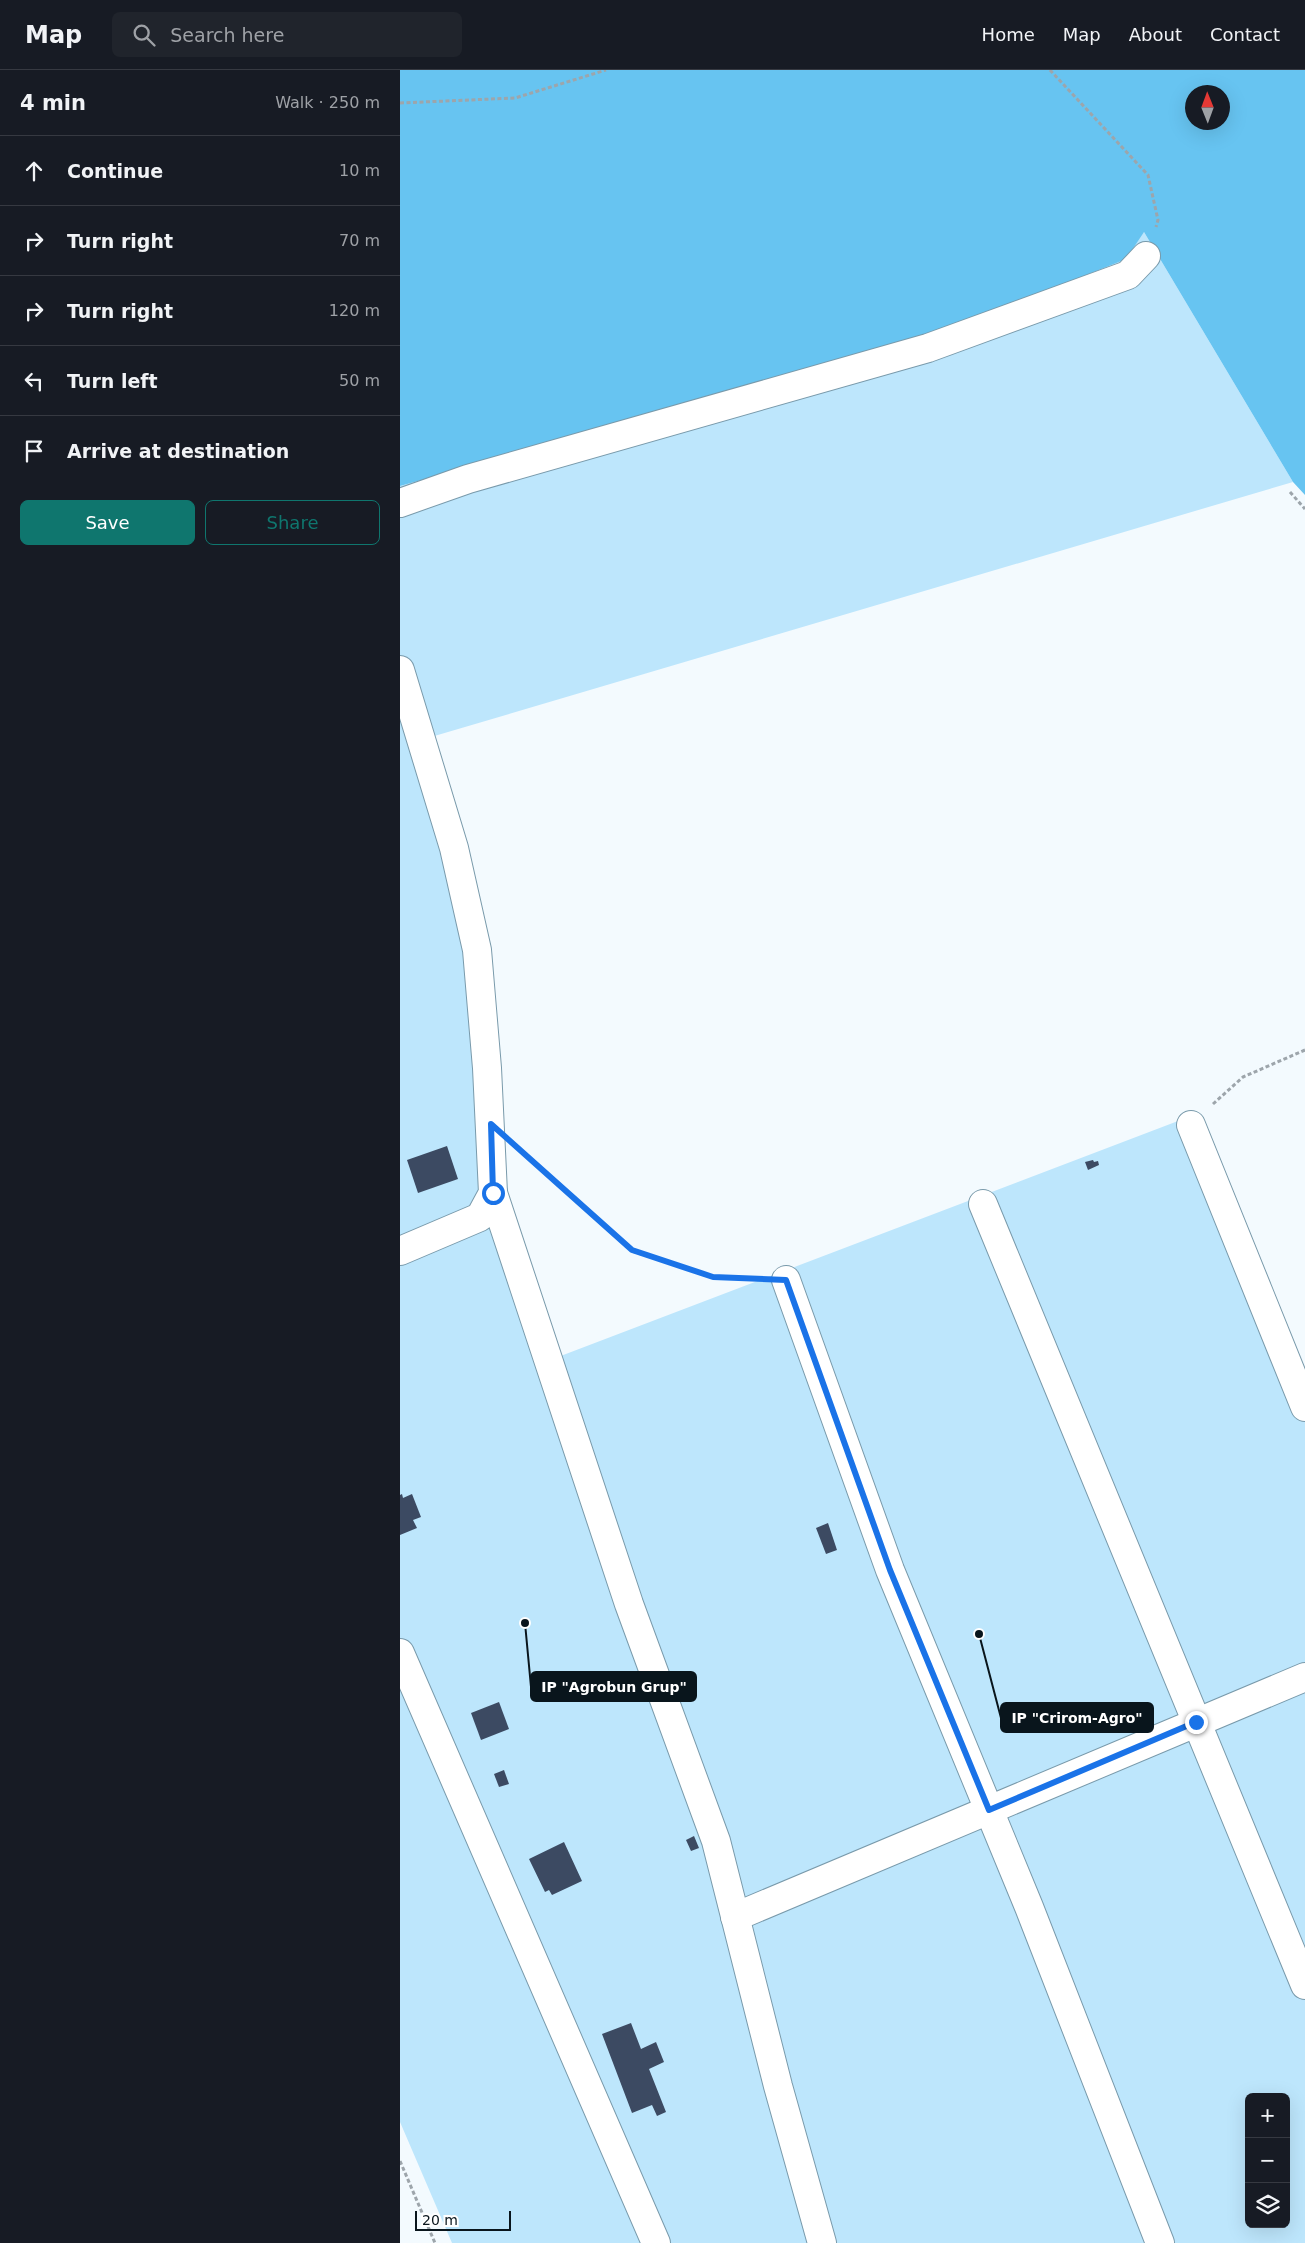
<!DOCTYPE html>
<meta charset="utf-8">
<style>
body{margin:0;font-family:"DejaVu Sans",sans-serif;background:#20242c;color:#f1f3f6}
.controls{position:absolute;right:15px;bottom:15px;display:grid;overflow:hidden;border-radius:8px;box-shadow:0 5px 20px #0002}
.controls button{width:45px;height:45px;display:grid;place-items:center;padding:0;border:0;border-bottom:1px solid #363941;background:#171b24;color:#f1f3f6;font:25px sans-serif}
.compass{position:absolute;left:785px;top:15px;width:45px;height:45px;border-radius:50%;background:#171b24;box-shadow:0 5px 20px #0002;rotate:359deg}
.scale{position:absolute;left:15px;bottom:12px;width:96px;box-sizing:border-box;padding-left:5px;border:2px solid #09151c;border-top:0;font-size:14px;line-height:18px;white-space:nowrap;color:#09151c;-webkit-text-stroke:4px #fff;paint-order:stroke}
.stop{position:absolute;width:15px;height:15px;margin:-11px;border:4px solid #1a73e8;border-radius:50%;background:#fff}
.stop.end{background:#1a73e8;border-color:#fff;box-shadow:0 1px 5px #0008}
.list{margin:0;padding:0;list-style:none}
h2{display:flex;justify-content:space-between;align-items:center;height:65px;margin:0;padding:0 20px;font-size:21px}
h2 small{font-size:16px;font-weight:400;color:#9ea1a6}
.list li{display:grid;grid-template-columns:32px 1fr auto;gap:15px;align-items:center;box-sizing:border-box;height:70px;padding:0 20px;border-top:1px solid #363941}
.list b{display:block;font-size:19px;white-space:nowrap}
.list em{font-size:16px;font-style:normal;color:#9ea1a6}
.actions{display:flex;gap:10px;padding:15px 20px}
.actions a{flex:1;padding:11px 0;border:1px solid #0f766e;border-radius:8px;text-align:center;font-size:18px;color:#0f766e}
.actions .main{background:#0f766e;color:#fff}
.icon{flex:none;width:28px;height:28px;fill:none;stroke:currentColor;stroke-width:2;stroke-linecap:round;stroke-linejoin:round}
.map{position:relative;flex:none;width:905px;height:2173px;overflow:hidden}
header{display:flex;align-items:center;gap:30px;box-sizing:border-box;height:70px;padding:0 25px;background:#171b24;border-bottom:1px solid #363941}
header strong{font-size:24px}
nav{display:flex;gap:28px;margin-inline-start:auto;font-size:18px}
.search{width:350px;height:45px;background:#20242c;display:flex;align-items:center;gap:12px;box-sizing:border-box;padding:0 18px;border-radius:8px;color:#9ea1a6;font-size:19px}
main{display:flex}
aside{flex:1;background:#171b24}
.map>svg:first-child{display:block}
.green{fill:#bde6fc;fill-rule:evenodd}
.forest{fill:#67c4f1;fill-rule:evenodd}
.building{fill:#3c4a62}
.lines{fill:none;stroke-linecap:round;stroke-linejoin:round}
.minor-casing{stroke:#799aab;stroke-width:30}
.path{stroke:#9da5ab;stroke-width:3;stroke-dasharray:4 2.5;stroke-linecap:butt}
.minor{stroke:#fff;stroke-width:28}
.route{stroke:#1a73e8;stroke-width:6}
.leader{fill:none;stroke:#09151c;stroke-width:2}
.callout-dot{fill:#09151c;stroke:#fff;stroke-width:2}
.callout{fill:#09151c;stroke:#09151c;stroke-width:2}
.callout-label{font-size:14px;text-anchor:middle;font-weight:bold;fill:#fff}
</style>
<header>
<strong>Map</strong>
<div class="search"><svg class="icon" aria-label="search" viewBox="0 0 24 24"><circle cx="10" cy="10" r="6"/><path d="M15 15l6 6"/></svg>Search here</div>
<nav><a>Home</a><a>Map</a><a>About</a><a>Contact</a></nav>
</header>
<main>
<aside>
<h2>4 min<small>Walk · 250 m</small></h2>
<ul class="list">
<li><svg class="icon" aria-label="ahead" viewBox="0 0 24 24"><path d="M12 20V5M6 11l6-6 6 6"/></svg><div><b>Continue</b></div><em>10 m</em></li>
<li><svg class="icon" aria-label="right" viewBox="0 0 24 24"><path d="M7 20v-9h11M14 6l5 5-5 5"/></svg><div><b>Turn right</b></div><em>70 m</em></li>
<li><svg class="icon" aria-label="right" viewBox="0 0 24 24"><path d="M7 20v-9h11M14 6l5 5-5 5"/></svg><div><b>Turn right</b></div><em>120 m</em></li>
<li><svg class="icon" aria-label="left" viewBox="0 0 24 24"><path d="M17 20v-9H6M10 6l-5 5 5 5"/></svg><div><b>Turn left</b></div><em>50 m</em></li>
<li><svg class="icon" aria-label="arrive" viewBox="0 0 24 24"><path d="M6 21V4h12l-3 4 3 4H6"/></svg><div><b>Arrive at destination</b></div></li>
</ul>
<div class="actions"><a class="main">Save</a><a>Share</a></div>
</aside>
<div class="map">
<svg width="905" height="2173" viewBox="0 0 905 2173">
<rect width="100%" height="100%" fill="#f3fafe"/>
<!-- green -->
<path class="green" d="M744,162L893,412L31,667L107,1127L158,1287L799,1043L905,1309V2173H52L0,2052V416L522,271ZM849,2027H886V2154H849Z"/>
<!-- forest -->
<path class="forest" d="M0,0H905V425L893,412L744,162L726,189L522,271L0,416ZM792,22H822V52H792Z"/>
<!-- building -->
<g class="building">
<polygon points="47,1076 58,1109 18,1123 7,1090"/>
<polygon points="693,1090 694,1092 698,1091 699,1095 688,1100 685,1092"/>
<polygon points="2,1424 3,1428 12,1424 21,1447 13,1450 17,1458 0,1465 0,1425"/>
<polygon points="428,1453 437,1480 426,1484 416,1458"/>
<polygon points="99,1632 109,1659 81,1670 71,1643"/>
<polygon points="104,1700 109,1714 99,1717 94,1704"/>
<polygon points="294,1766 299,1778 291,1781 286,1770"/>
<polygon points="164,1772 182,1811 152,1825 149,1820 145,1822 129,1789"/>
<polygon points="231,1953 241,1979 256,1972 264,1992 249,1999 266,2042 257,2046 252,2035 232,2043 202,1964"/>
</g>
<g class="lines">
<!-- minor casing -->
<g class="minor-casing">
<g id="minor">
<polyline points="0,433 68,409 528,278 728,205 746,186"/>
<polyline points="0,600 54,778 77,880 87,998 93,1123 80,1147 0,1181"/>
<polyline points="791,1055 905,1337"/>
<polyline points="93,1123 229,1534 316,1771 378,2016 422,2173"/>
<polyline points="583,1134 905,1915"/>
<polyline points="386,1210 490,1500 629,1837 760,2173"/>
<polyline points="0,1583 256,2173"/>
<polyline points="335,1847 905,1607"/>
</g>
</g>
<!-- path -->
<g class="path">
<polyline points="650,0 748,105 758,150 756,157"/>
<polyline points="0,33 115,28 206,0"/>
<polyline points="890,422 905,439"/>
<polyline points="813,1034 843,1007 905,980"/>
<polyline points="121,1081 232,1181 313,1207 357,1209"/>
<polyline points="0,2091 35,2173"/>
</g>
<!-- minor -->
<use href="#minor" class="minor"/>
</g>
<g class="lines">
<!-- route -->
<polyline class="route" points="93,1123 91,1054 232,1180 313,1207 386,1210 490,1500 589,1740 796,1652"/>
</g>
<!-- callouts -->
<path class="leader" d="M125 1553L131 1617M579 1564L601 1648"/>
<g class="callout-dot">
<circle cx="125" cy="1553" r="5"/>
<circle cx="579" cy="1564" r="5"/>
</g>
<g class="callout">
<rect x="131" y="1602" width="165" height="29" rx="5"/>
<rect x="601" y="1633" width="152" height="29" rx="5"/>
</g>
<g class="callout-label">
<text x="214" y="1622">IP "Agrobun Grup"</text>
<text x="677" y="1653">IP "Crirom-Agro"</text>
</g>
</svg>
<div class="controls">
<button>+</button>
<button>−</button>
<button><svg class="icon" aria-label="layers" viewBox="0 0 24 24"><path d="M12 4l9 5-9 5-9-5zM3 14l9 5 9-5"/></svg></button>
</div>
<svg class="compass" viewBox="-18 -18 36 36"><path d="M0-13l5 13h-10z" fill="#e53935"/><path d="M0 13l5-13h-10z" fill="#9ea1a6"/></svg>
<div class="scale">20 m</div>
<div class="stop" style="left:93px;top:1123px"></div>
<div class="stop end" style="left:796px;top:1652px"></div>
</div>
</main>
